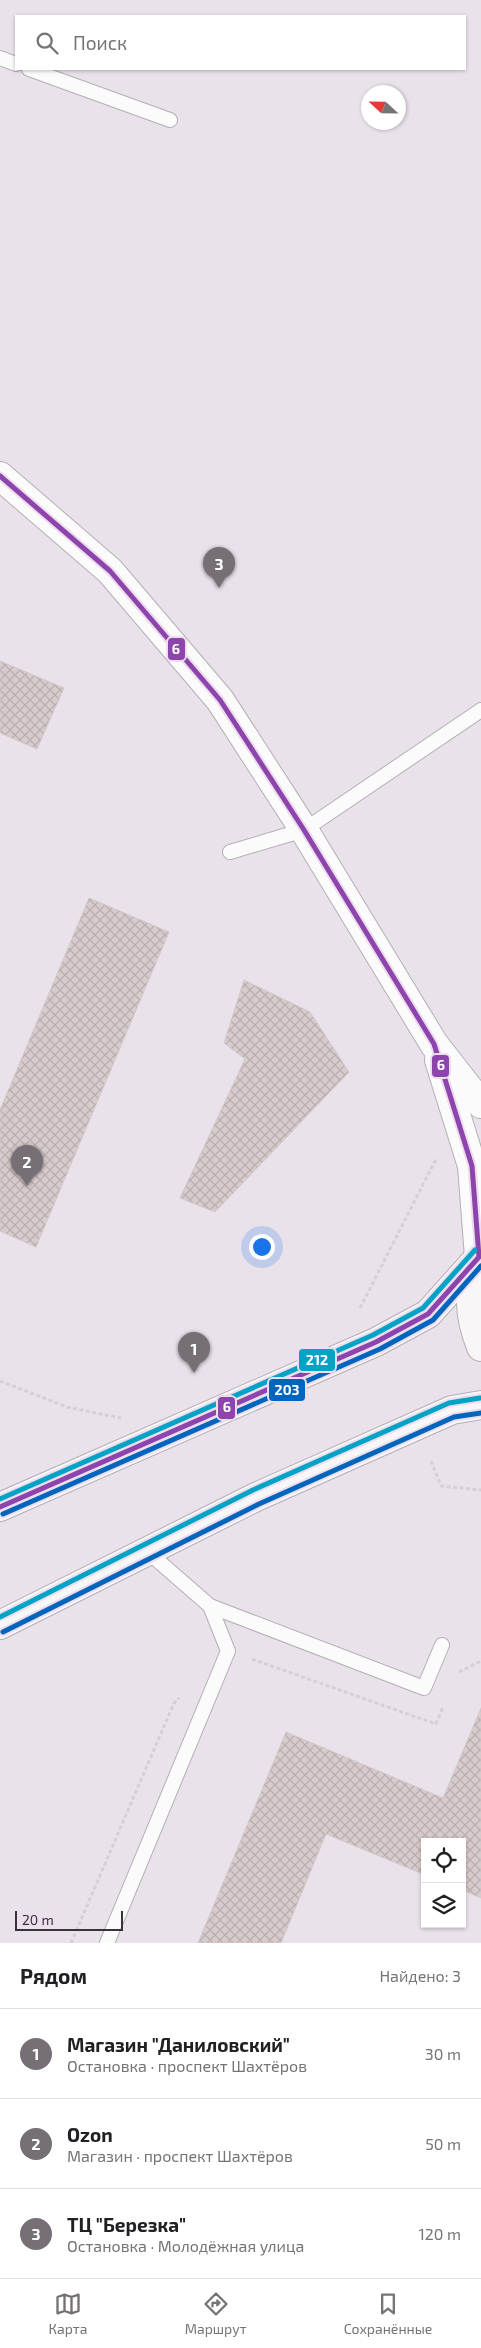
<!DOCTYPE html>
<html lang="ru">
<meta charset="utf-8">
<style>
body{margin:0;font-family:"Exo 2",sans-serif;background:#f6f6f6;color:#202124}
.controls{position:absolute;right:15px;bottom:15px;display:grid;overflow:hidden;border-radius:0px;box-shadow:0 1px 4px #0004}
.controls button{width:45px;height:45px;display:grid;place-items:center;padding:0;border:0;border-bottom:1px solid #e0e0e0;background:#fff;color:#202124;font:25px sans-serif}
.compass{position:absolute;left:361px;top:85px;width:45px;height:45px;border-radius:50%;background:#fff;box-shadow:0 1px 4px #0004;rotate:292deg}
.scale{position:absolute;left:15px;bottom:12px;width:108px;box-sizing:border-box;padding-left:5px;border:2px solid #383338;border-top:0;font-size:14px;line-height:18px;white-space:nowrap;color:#383338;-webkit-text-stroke:4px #ecdeed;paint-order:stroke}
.you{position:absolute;left:261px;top:1246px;width:18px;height:18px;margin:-12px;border:4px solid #fff;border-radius:50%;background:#1a73e8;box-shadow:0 0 0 8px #1a73e833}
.badge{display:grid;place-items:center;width:32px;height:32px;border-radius:50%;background:#767076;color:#fff;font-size:16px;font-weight:700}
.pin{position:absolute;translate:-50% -41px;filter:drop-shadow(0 1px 2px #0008)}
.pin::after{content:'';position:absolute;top:26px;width:18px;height:15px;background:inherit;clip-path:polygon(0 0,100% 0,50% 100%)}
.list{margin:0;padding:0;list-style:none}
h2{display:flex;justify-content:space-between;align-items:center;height:65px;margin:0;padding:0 20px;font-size:21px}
h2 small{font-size:16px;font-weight:400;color:#757577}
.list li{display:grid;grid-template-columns:32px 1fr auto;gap:15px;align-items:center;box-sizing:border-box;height:90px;padding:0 20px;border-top:1px solid #e0e0e0}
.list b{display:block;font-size:19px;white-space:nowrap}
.list p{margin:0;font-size:16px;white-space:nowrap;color:#757577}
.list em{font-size:16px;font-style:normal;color:#757577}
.icon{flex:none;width:28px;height:28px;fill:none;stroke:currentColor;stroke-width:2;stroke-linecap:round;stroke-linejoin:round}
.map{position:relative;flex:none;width:481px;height:1943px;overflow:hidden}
.search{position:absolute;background:#fff;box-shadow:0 1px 4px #0004;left:15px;right:15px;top:15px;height:55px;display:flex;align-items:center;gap:12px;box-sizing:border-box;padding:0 18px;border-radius:0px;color:#757577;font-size:19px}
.sheet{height:335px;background:#fff}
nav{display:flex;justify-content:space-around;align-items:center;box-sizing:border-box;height:70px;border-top:1px solid #e0e0e0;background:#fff;font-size:14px;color:#757577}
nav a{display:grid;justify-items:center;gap:2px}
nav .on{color:#767076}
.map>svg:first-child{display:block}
.building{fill:url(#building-cross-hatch);stroke:#d1cacc}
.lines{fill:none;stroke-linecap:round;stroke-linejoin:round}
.service-casing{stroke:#b4afb5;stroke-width:16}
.tertiary-casing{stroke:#b4afb5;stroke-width:30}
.secondary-casing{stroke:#b4afb5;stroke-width:30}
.path{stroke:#d4d1d4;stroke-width:3;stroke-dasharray:4 2.5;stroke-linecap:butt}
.service{stroke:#fcfbfc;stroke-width:14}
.tertiary{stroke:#fcfbfc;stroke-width:28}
.secondary{stroke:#f8f6f7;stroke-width:28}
.bus-1-casing{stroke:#ecdeed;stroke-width:9}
.bus-2-casing{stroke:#ecdeed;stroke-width:9}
.bus-3-casing{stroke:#ecdeed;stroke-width:9}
.bus-1{stroke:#8e44ad;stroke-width:5}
.bus-2{stroke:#0065bd;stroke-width:5}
.bus-3{stroke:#03a3c6;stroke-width:5}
.line-badge{stroke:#ecdeed;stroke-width:2}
.badge-label{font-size:14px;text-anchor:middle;font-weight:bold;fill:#fff}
</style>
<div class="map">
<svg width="481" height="1943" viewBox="0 0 481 1943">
<defs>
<pattern id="building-cross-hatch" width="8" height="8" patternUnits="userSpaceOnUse" patternTransform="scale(1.25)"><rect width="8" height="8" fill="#d8cbcc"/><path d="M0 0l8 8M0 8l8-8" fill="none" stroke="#baafb0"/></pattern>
</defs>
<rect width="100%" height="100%" fill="#e9e2ea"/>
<!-- building -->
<g class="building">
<polygon points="0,661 64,688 37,749 0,733"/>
<polygon points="89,898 169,932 36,1247 0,1231 0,1110"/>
<polygon points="244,980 310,1012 349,1072 215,1212 180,1198 245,1059 224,1043"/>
<polygon points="481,1708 481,1898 462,1890 462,1842 425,1842 425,1875 326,1834 281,1943 198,1943 286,1732 443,1798"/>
</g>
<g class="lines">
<!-- service casing -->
<g class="service-casing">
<g id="service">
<polyline points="0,58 16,64"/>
<polyline points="29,69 170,120"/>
<polyline points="230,852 304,830 481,710"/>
<polyline points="210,1606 424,1688 442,1645"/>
<polyline points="107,1943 228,1651 210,1606 148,1552"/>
</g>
</g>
<!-- tertiary casing -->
<g class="tertiary-casing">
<g id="tertiary">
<polyline points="0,476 110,571 220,700 304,830 434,1044 481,1104"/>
<polyline points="439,1060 472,1166 479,1257"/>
</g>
</g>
<!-- secondary casing -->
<g class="secondary-casing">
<g id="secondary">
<path d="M479,1259C469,1295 467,1311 481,1347"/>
<polyline points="0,1507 376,1342 428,1314 481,1255"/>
<polyline points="0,1625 256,1497 452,1410 481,1405"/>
</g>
</g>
<!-- path -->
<g class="path">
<polyline points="360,1308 436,1159"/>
<polyline points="0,1381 67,1407 121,1418"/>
<polyline points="431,1461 441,1486 481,1490"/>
<polyline points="252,1659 436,1724 443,1707"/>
<polyline points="459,1672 481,1661"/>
<polyline points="71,1943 174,1703 179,1698"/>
</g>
<!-- service -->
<use href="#service" class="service"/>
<!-- tertiary -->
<use href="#tertiary" class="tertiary"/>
<!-- secondary -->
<use href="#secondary" class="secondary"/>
<!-- bus-1 casing -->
<g class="bus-1-casing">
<polyline id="bus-1" points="0,476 110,571 220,700 304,830 434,1044 472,1166 479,1257 428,1314 376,1342 0,1507"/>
</g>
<!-- bus-2 casing -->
<g class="bus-2-casing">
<g id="bus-2">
<polyline points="3,1514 380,1349 433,1320 481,1266"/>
<polyline points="3,1632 259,1504 454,1417 481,1413"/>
</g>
</g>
<!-- bus-3 casing -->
<g class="bus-3-casing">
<g id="bus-3">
<polyline points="0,1499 373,1335 423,1308 475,1250"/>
<polyline points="0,1617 253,1490 449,1403 480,1398"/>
</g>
</g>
<!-- bus-1 -->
<use href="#bus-1" class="bus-1"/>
<!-- bus-2 -->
<use href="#bus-2" class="bus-2"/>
<!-- bus-3 -->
<use href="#bus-3" class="bus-3"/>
</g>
<g class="line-badge">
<rect x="167" y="637" width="19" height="24" rx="5" fill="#8e44ad"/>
<rect x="431" y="1054" width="19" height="24" rx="5" fill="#8e44ad"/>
<rect x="298" y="1348" width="38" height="24" rx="5" fill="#03a3c6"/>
<rect x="268" y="1378" width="38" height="24" rx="5" fill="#0065bd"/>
<rect x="217" y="1396" width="19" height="24" rx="5" fill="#8e44ad"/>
</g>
<g class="badge-label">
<text x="176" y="654">6</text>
<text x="441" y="1070">6</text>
<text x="317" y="1365">212</text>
<text x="287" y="1395">203</text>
<text x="227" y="1412">6</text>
</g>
</svg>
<div class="controls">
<button><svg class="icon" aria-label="locate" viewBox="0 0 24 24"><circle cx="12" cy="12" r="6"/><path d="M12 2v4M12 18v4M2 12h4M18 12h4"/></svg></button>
<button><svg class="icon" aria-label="layers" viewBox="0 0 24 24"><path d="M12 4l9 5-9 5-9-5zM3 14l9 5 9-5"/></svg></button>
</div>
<svg class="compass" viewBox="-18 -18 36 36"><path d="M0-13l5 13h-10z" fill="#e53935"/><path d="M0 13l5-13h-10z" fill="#757577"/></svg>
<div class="scale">20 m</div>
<div class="you"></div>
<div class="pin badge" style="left:194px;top:1373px">1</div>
<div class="pin badge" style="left:27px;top:1186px">2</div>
<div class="pin badge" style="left:219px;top:588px">3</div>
<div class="search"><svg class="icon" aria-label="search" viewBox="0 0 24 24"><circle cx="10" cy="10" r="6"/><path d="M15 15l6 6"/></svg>Поиск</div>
</div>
<section class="sheet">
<h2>Рядом<small>Найдено: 3</small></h2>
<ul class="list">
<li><span class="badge">1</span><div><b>Магазин &quot;Даниловский&quot;</b><p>Остановка · проспект Шахтёров</p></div><em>30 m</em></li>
<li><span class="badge">2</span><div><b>Ozon</b><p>Магазин · проспект Шахтёров</p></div><em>50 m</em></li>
<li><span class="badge">3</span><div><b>ТЦ &quot;Березка&quot;</b><p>Остановка · Молодёжная улица</p></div><em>120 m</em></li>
</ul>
</section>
<nav>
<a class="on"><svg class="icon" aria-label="map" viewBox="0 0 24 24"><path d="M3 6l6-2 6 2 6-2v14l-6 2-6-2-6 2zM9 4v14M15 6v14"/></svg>Карта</a>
<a><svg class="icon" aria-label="directions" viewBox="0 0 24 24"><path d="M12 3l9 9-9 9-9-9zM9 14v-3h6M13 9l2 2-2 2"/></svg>Маршрут</a>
<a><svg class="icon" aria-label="saved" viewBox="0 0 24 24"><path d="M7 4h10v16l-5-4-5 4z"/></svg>Сохранённые</a>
</nav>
